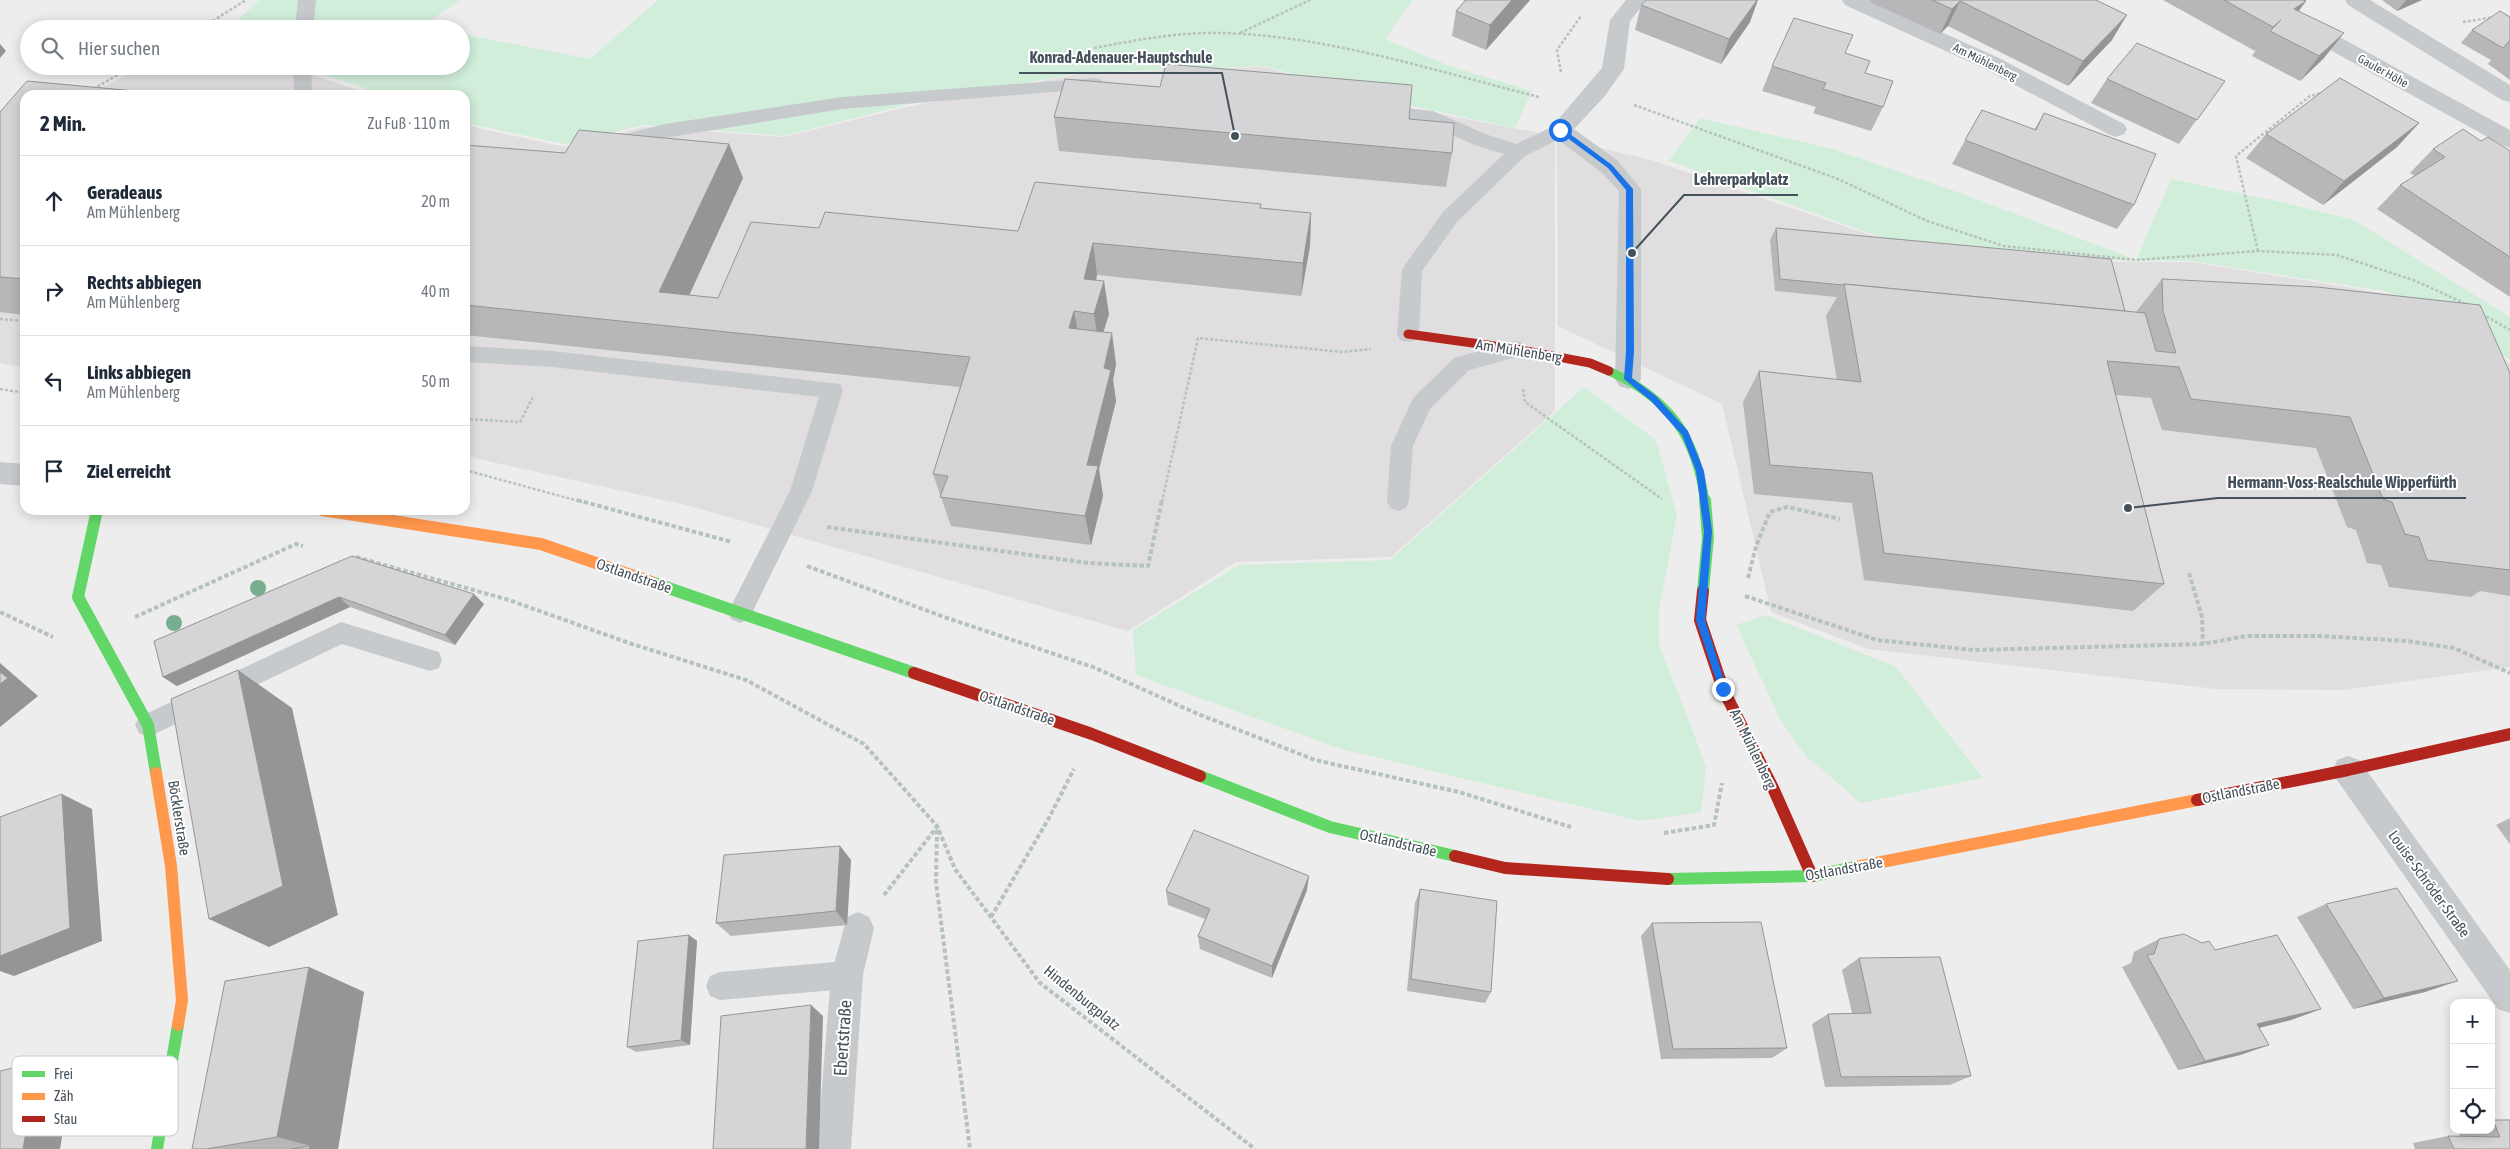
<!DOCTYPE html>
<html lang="de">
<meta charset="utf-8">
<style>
body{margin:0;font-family:"Asap Condensed",sans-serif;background:#f2f2f3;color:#1f2937}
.controls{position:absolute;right:15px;bottom:15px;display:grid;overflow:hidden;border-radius:10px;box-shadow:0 2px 12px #0003}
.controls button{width:45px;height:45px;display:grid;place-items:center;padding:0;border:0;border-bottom:1px solid #e0e1e3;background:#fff;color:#1f2937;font:25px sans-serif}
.stop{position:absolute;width:15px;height:15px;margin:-11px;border:4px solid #1a73e8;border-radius:50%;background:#fff}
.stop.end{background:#1a73e8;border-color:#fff;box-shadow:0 1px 5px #0008}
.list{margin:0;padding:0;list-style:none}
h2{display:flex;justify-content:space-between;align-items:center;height:65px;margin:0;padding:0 20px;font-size:21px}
h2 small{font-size:16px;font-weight:400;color:#747a83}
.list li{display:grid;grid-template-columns:32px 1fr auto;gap:15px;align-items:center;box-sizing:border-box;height:90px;padding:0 20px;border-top:1px solid #e0e1e3}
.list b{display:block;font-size:19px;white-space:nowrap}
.list p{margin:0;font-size:16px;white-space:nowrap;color:#747a83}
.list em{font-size:16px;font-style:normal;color:#747a83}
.icon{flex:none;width:28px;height:28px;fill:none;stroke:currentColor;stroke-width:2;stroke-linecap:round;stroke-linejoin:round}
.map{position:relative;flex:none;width:2510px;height:1149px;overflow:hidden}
.search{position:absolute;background:#fff;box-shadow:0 2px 12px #0003;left:20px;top:20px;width:450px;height:55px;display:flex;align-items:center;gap:12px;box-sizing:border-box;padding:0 18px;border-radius:28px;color:#747a83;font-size:19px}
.panel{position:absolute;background:#fff;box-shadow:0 2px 12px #0003;left:20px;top:90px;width:450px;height:425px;border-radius:15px}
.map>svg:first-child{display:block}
.education{fill:#e0dedf}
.green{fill:#d1eeda}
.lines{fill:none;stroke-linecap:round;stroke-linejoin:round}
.path-far1{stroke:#b5c2bd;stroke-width:2.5;stroke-dasharray:3 2;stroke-linecap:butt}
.path{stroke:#b5c2bd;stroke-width:4;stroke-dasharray:4.5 2.5;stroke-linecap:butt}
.lane{fill:#c7cacc;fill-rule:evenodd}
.street{fill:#c7cacc;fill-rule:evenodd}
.fast-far1{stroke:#63d668;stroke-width:9}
.fast{stroke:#63d668;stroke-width:12}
.slow{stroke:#ff974d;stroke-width:12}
.jam-far1{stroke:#b3261e;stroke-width:9}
.jam{stroke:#b3261e;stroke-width:12}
.tree{fill:#77ae90}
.wall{fill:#b7b7b9}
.shaded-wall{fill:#959596}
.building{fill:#d5d5d7;stroke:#959596}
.route{fill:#1a73e8}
.labels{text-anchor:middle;stroke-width:4;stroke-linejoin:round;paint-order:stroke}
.far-street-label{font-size:12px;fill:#45515a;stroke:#fff}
.street-label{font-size:15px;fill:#45515a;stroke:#fff}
.near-street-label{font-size:18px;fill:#45515a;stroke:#fff}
.key{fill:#fff;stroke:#c7cbce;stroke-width:1}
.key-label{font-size:14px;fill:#45515a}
.leader{fill:none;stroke:#45515a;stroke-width:2}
.callout-dot{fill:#45515a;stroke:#fff;stroke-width:2}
.callout-label{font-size:16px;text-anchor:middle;font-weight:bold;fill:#45515a;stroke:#fff;stroke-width:4;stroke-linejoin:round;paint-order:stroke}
</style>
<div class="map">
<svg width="2510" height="1149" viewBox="0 0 2510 1149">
<rect width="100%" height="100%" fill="#eeeded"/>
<!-- education -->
<g class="education">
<polygon points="144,66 286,66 373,95 87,95"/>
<polygon points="1264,67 1389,104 1555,136 1555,411 1391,557 1236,562 1128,631 690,506 465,456 465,125 565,147 644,127 784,137 911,106 1079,74"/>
<polygon points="1557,137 1651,160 1905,247 2014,262 2192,262 2388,294 2440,315 2510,363 2510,667 2343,690 2216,689 1868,649 1771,612 1722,404 1558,326"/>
<polygon points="25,144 25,368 0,363 0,174"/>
</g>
<!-- green -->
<g class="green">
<polygon points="259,0 460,0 422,26 433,29 247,29 239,19"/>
<polygon points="658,0 1413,0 1385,39 1447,65 1532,91 1515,128 1389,101 1265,66 1081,73 910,104 783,136 644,125 565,144 465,123 465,95 379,95 356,85 296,66 461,66 461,34 590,59"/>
<polygon points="1700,118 1836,150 1963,194 2136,260 2171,179 2277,201 2354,220 2510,317 2510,360 2444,314 2384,291 2191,261 2013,259 1905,246 1669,161"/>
<polygon points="1584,387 1656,440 1677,515 1659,610 1659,644 1706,766 1701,812 1641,821 1341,749 1136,675 1133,630 1239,565 1390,560"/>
<polygon points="1766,615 1896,667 1983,778 1861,803 1806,756 1781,721 1736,625"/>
</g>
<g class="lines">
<!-- path-far1 -->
<g class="path-far1">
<polyline points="2463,22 2494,17"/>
<polyline points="200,29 246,0"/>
<polyline points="1240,33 1310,0"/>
<path d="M1094,48C1136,40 1179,32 1222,33C1330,36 1435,71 1539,97"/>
<polyline points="1561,72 1557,50 1581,16"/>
<polyline points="93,89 134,66"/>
<polyline points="1634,105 1838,179 1927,221 2004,246 2136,260 2258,251 2337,255 2416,281 2466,304"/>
<polyline points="2258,251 2236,156 2310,96 2325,92"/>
<polyline points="2482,314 2510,330"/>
<polyline points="0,319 25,321"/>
<polyline points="0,389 25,393"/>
<polyline points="1523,389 1525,402 1662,499"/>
<polyline points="465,419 520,422 534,395"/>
<polyline points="465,470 582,502"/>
<polyline points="1162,502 1198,338 1343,352 1371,349"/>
</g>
<!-- path -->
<g class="path">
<polyline points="577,500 732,542"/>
<polyline points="827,527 1088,563 1148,566 1162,500"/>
<polyline points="356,557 509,600 629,643 746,680 864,744 937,826 955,869 1040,983 1255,1149"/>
<polyline points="807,566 944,617 1093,667 1198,714 1315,760 1459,792 1571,827"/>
<polyline points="2189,573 2202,617 2203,644"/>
<polyline points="1748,578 1756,546 1770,512 1787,507 1840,519"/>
<polyline points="1745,596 1877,640 1974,650 2203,644 2246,636 2319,636 2407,641 2454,648 2510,673"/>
<polyline points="0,612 53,637"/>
<polyline points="135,617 296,544 303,546"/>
<polyline points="937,830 936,882 970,1149"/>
<polyline points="1664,833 1714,825 1722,783"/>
<polyline points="884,895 937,827"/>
<polyline points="991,917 1049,818 1074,769"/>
</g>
<!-- lane -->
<g class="lane">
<polygon points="298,0 316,0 313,29 295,29"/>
<polygon points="293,66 311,66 312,90 315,95 297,95 294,90"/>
<polygon points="1095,78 1102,80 1104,84 1102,88 842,109 665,138 613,151 606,149 603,144 606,139 665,124 842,97"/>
<polygon points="1377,105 1433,111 1488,135 1516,144 1560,123 1567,125 1570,130 1567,135 1525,156 1457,222 1422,271 1419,334 1416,340 1408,342 1400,340 1397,334 1402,270 1405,265 1443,212 1504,154 1474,145 1429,124 1370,116 1368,111 1370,106"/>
<polygon points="1516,341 1524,343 1527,349 1524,355 1469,370 1430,409 1413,446 1409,501 1406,508 1398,511 1390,508 1387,501 1391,446 1413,398 1454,358"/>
<polygon points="465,346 553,351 840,384 843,390 812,491 749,619 740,623 731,619 728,612 790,491 819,397 553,367 465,362"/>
<polygon points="341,622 439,652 442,660 439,668 430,671 342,644 157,733 148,737 139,733 135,725 139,717"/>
<polygon points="847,961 857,965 861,975 857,985 847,989 720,1000 710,996 706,986 710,976 720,972"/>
</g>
<!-- street -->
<g class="street">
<polygon points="1626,0 1647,0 1630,21 1624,69 1604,97 1574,129 1618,161 1641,189 1641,379 1637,386 1628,389 1619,386 1615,379 1619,191 1602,173 1552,135 1549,130 1602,68 1610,20"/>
<polygon points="1842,0 1870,0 1999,58 2124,124 2127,129 2124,134 2116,137 2108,134 1983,68 1845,5"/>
<polygon points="2246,0 2272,0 2510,130 2510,148 2502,145 2249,5"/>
<polygon points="2345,0 2370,0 2510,85 2510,102 2502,100 2348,5"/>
<polygon points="0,462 25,464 25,486 0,484"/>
<polygon points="2348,756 2359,760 2510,970 2510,1013 2498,1009 2337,780 2333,770 2337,760"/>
<polygon points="858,912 869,917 874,928 863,975 851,1149 817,1149 831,975 847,917"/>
</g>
<!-- fast-far1 -->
<path class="fast-far1" d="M1609,371C1670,399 1696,436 1705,502"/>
<!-- fast -->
<g class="fast">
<polyline points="97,510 78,597 148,725 156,773"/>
<polyline points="651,582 914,673"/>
<polyline points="1703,591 1708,537 1705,500"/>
<polyline points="1200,776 1330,827 1455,856"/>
<polyline points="1668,879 1812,876 1856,867"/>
<polyline points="157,1149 178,1025"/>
</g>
<!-- slow -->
<g class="slow">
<polyline points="322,510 541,544 651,582"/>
<polyline points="156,773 171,866 182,1000 178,1025"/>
<polyline points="1856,867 2197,800"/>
</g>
<!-- jam-far1 -->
<polyline class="jam-far1" points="1408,334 1516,349 1590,363 1609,371"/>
<!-- jam -->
<g class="jam">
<polyline points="1703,591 1700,620 1723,689 1773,788 1812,876"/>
<polyline points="914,673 1092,734 1200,776"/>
<polyline points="2197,800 2348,770 2510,734"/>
<polyline points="1455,856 1505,868 1668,879"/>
</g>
</g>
<!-- trees -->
<g class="tree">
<circle cx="258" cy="588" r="8"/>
<circle cx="174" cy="623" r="8"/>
</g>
<!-- wall -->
<g class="wall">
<polygon points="1462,0 1530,0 1486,50 1452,36 1456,11 1465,1"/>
<polygon points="1870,0 2096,0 2112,40 2068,86 1948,26 1940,34 1870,2"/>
<polygon points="2163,0 2303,0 2306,1 2299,11 2324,58 2300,81 2252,56 2256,50 2255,51"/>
<polygon points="2382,0 2422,0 2397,11"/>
<polygon points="1641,5 1750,22 1721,64 1635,30"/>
<polygon points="2510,17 2510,80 2488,64 2491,60 2461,43 2472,30"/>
<polygon points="1845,53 1865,73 1883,107 1871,131 1813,113 1816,107 1762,91 1772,66"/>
<polygon points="2107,79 2225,81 2179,144 2091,103"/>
<polygon points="25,95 25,315 0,312 0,112"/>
<polygon points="1982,110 2034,130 2044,113 2134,205 2117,229 1952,164"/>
<polygon points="1054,117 1409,119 1452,153 1446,187 1059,151"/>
<polygon points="2419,123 2397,147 2323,205 2246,158 2266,134"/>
<polygon points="2481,141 2510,151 2510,297 2377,209 2400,185 2415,176 2410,173 2433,149"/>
<polygon points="729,144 743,178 689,295 718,298 819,228 1018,231 1261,208 1311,213 1310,246 1301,296 1097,275 1096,281 1109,314 1103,332 1116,364 1113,380 1116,401 1099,469 1103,496 1091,545 951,526 933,474 960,387 465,335 465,145 565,153"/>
<polygon points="1776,228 2125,311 2136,312 2162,279 2510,373 2510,596 2480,591 2471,597 2389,587 2381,565 2367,563 2356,530 2347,527 2316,448 2162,430 2151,398 2116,395 2164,584 2133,611 1864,580 1852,503 1754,494 1743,402 1759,371 1837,380 1826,316 1837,297 1775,291 1770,240"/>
<polygon points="352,556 484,604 455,645 350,607 177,686 163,677"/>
<polygon points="2510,818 2510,844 2496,825"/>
<polygon points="840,846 851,860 847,925 731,936 716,923"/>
<polygon points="1420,889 1491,992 1485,1003 1407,991 1415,903"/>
<polygon points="1307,890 1272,978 1200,949 1198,936 1205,919 1168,905 1166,891"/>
<polygon points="2326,904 2425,992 2353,1009 2297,917"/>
<polygon points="1652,923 1787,1048 1772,1058 1661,1059 1641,936"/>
<polygon points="689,935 697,941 690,1045 636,1052 627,1047"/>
<polygon points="2159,939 2321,1009 2291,1020 2259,1028 2269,1045 2240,1055 2178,1070 2122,967 2131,963 2134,952"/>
<polygon points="1859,958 1971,1076 1950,1085 1825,1087 1812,1024 1828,1014 1852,1013 1842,970"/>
<polygon points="309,967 364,992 338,1149 192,1149"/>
<polygon points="2491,1120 2493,1120 2510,1149 2415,1149 2413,1143 2448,1136 2460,1136 2457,1130 2491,1130"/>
</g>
<!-- shaded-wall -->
<g class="shaded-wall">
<polygon points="1512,0 1530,0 1486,50 1490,25"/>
<polygon points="1757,0 1758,0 1750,22 1721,64 1729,39"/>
<polygon points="2406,0 2422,0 2397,11"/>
<polygon points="1960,1 1948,26 1940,34 1952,9"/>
<polygon points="2306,1 2287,26 2294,9"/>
<polygon points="2127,15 2112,40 2068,86 2083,61"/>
<polygon points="2344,33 2324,58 2300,81 2319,56"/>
<polygon points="0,44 6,51 0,58"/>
<polygon points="2419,123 2397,147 2323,205 2344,181"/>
<polygon points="729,144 743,178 676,324 659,292"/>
<polygon points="1311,213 1310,246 1301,296 1303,263"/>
<polygon points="1093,243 1097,275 1088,312 1084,279"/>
<polygon points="1104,281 1109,314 1099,346 1094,314"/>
<polygon points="1074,311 1080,343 1069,328"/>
<polygon points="1112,333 1116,364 1113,380 1116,401 1099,469 1103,496 1091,545 1085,516 1087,465 1104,368"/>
<polygon points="474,594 484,604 455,645 445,635"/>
<polygon points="339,597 350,607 177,686 163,677"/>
<polygon points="0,663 38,696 0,727"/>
<polygon points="238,670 292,708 338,915 269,947 209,919"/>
<polygon points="62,794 92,809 102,941 14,976 0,971 0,956"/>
<polygon points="840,846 851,860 847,925 836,911"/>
<polygon points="1309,876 1307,890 1272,978 1272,966"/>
<polygon points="689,935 697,941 690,1045 681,1040"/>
<polygon points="309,967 364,992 338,1149 322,1149 277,1137"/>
<polygon points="2458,981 2425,992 2353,1009 2384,998"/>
<polygon points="811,1005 823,1016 819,1149 806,1149"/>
<polygon points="2321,1009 2291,1020 2229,1035 2257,1024"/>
<polygon points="2269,1045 2240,1055 2178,1070 2205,1061"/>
<polygon points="38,1062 73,1071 60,1149 23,1149"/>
<polygon points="310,1146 322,1149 309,1149"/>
</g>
<!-- building -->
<g class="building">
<polygon points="1466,0 1512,0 1490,25 1456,11"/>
<polygon points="1646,0 1757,0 1729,39 1641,5"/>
<polygon points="1932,0 2096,0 2127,15 2083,61 1960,1 1952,9"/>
<polygon points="2224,0 2303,0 2306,1 2294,9 2344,33 2319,56 2270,31 2281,20 2273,27"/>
<polygon points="2500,11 2510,17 2510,40 2503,48 2472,30"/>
<polygon points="1794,18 1853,35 1845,53 1870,61 1865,73 1893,81 1883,107 1823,89 1826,83 1772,66"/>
<polygon points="2137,43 2225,81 2197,120 2107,79"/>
<polygon points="1166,64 1412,85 1409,119 1454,123 1452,153 1054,117 1065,79 1160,87"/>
<polygon points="2340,78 2419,123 2344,181 2266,134"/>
<polygon points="27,81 178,95 25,95 25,279 0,277 0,112"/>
<polygon points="1982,110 2036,130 2044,113 2156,154 2134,205 1965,140"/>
<polygon points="2463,129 2481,141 2488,137 2510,151 2510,257 2400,185 2445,157 2433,149"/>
<polygon points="579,130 729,144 659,292 718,298 751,222 819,228 825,212 1018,231 1035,182 1261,204 1260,208 1311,213 1303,263 1093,243 1084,279 1104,281 1094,314 1074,311 1069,328 1112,333 1104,368 1111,370 1087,465 1098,466 1085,516 940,497 948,476 933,474 970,357 465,305 465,145 565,153"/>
<polygon points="1776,228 2111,259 2125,311 1844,284 1843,285 1780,279"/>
<polygon points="2162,279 2317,287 2480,305 2510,373 2510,570 2427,560 2419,537 2405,534 2392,502 2383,499 2350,417 2191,399 2179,367 2107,361 2164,584 1884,553 1872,473 1770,465 1759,371 1861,382 1844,284 2145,313 2156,351 2176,353 2163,311"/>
<polygon points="352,556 474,594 445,635 339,597 163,677 154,641"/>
<polygon points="238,670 283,886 209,919 171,699"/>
<polygon points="0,672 8,678 0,684"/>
<polygon points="62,794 70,928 0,956 0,817"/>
<polygon points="1194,830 1309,876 1272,966 1198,936 1210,909 1166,891"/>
<polygon points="840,846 836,911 716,923 724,855"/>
<polygon points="2397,888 2458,981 2384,998 2326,904"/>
<polygon points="1420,889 1497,901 1491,992 1411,979"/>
<polygon points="1761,922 1787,1048 1673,1049 1652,923"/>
<polygon points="2184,934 2202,943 2209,941 2215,950 2277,935 2321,1009 2257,1024 2269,1045 2205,1061 2147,955 2154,954 2159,939"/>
<polygon points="689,935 681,1040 627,1047 638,941"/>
<polygon points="1940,957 1971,1076 1841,1077 1828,1014 1871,1013 1859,958"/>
<polygon points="309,967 277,1137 206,1149 192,1149 225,981"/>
<polygon points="811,1005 806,1149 713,1149 721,1016"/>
<polygon points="38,1062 23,1149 0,1149 0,1071"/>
<polygon points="2493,1120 2510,1120 2510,1149 2454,1149 2448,1136 2500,1137"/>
<polygon points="310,1146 309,1149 291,1149"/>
</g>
<!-- route -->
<polygon class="route" points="1558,128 1562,128 1612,165 1633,189 1634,351 1632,378 1656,396 1688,431 1704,471 1712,531 1705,620 1727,689 1723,693 1719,689 1696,620 1704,531 1696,471 1682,435 1651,401 1624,379 1626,351 1626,190 1608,168 1558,131"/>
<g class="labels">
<!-- far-street labels -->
<g class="far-street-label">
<text transform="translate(1985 62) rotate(26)" y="4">Am Mühlenberg</text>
<text transform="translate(2383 71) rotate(29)" y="4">Gauler Höhe</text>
</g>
<!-- street labels -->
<g class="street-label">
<text transform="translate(1519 351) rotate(9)" y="5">Am Mühlenberg</text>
<text transform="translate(634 576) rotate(19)" y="5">Ostlandstraße</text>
<text transform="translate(1017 708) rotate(19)" y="5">Ostlandstraße</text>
<text transform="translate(1753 749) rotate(64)" y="5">Am Mühlenberg</text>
<text transform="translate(2241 791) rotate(-11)" y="5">Ostlandstraße</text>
<text transform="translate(179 818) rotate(81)" y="5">Böcklerstraße</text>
<text transform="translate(1398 843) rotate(13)" y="5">Ostlandstraße</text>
<text transform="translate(1844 869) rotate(-10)" y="5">Ostlandstraße</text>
<text transform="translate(2429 884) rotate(54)" y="5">Louise-Schröder-Straße</text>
<text transform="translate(1082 998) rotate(39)" y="5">Hindenburgplatz</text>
</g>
<!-- near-street labels -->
<g class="near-street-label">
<text transform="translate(843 1038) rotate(-86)" y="6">Ebertstraße</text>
</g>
</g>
<!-- legend -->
<rect x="12" y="1056" width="166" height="80" rx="8" class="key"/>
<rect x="22" y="1071" width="23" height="6" fill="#63d668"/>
<rect x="22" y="1093" width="23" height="7" fill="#ff974d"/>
<rect x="22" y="1116" width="23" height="6" fill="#b3261e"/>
<g class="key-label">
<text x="54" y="1079">Frei</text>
<text x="54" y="1101">Zäh</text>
<text x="54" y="1124">Stau</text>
</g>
<!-- callouts -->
<path class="leader" d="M1235 136L1222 73H1019M1632 253L1684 195H1798M2128 508L2218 498H2466"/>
<g class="callout-dot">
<circle cx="1235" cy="136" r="5"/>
<circle cx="1632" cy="253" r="5"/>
<circle cx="2128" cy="508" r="5"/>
</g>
<g class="callout-label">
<text x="1121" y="63">Konrad-Adenauer-Hauptschule</text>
<text x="1741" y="185">Lehrerparkplatz</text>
<text x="2342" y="488">Hermann-Voss-Realschule Wipperfürth</text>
</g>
</svg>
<div class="controls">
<button>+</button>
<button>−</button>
<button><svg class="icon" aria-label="locate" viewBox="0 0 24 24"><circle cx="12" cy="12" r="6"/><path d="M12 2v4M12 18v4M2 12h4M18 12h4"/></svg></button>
</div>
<div class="stop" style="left:1560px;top:130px"></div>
<div class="stop end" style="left:1723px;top:689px"></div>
<div class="search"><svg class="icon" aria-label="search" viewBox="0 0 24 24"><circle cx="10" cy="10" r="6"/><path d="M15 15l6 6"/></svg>Hier suchen</div>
<section class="panel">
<h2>2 Min.<small>Zu Fuß · 110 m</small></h2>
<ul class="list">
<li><svg class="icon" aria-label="ahead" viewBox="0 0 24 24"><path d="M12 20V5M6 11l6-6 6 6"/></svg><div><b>Geradeaus</b><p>Am Mühlenberg</p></div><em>20 m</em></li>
<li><svg class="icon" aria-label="right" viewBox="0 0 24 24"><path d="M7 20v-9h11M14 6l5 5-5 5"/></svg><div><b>Rechts abbiegen</b><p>Am Mühlenberg</p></div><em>40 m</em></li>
<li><svg class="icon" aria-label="left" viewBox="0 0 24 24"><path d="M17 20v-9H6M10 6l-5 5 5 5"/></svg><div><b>Links abbiegen</b><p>Am Mühlenberg</p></div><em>50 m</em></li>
<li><svg class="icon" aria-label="arrive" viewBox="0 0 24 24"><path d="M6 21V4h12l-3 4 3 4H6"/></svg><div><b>Ziel erreicht</b></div></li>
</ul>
</section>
</div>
